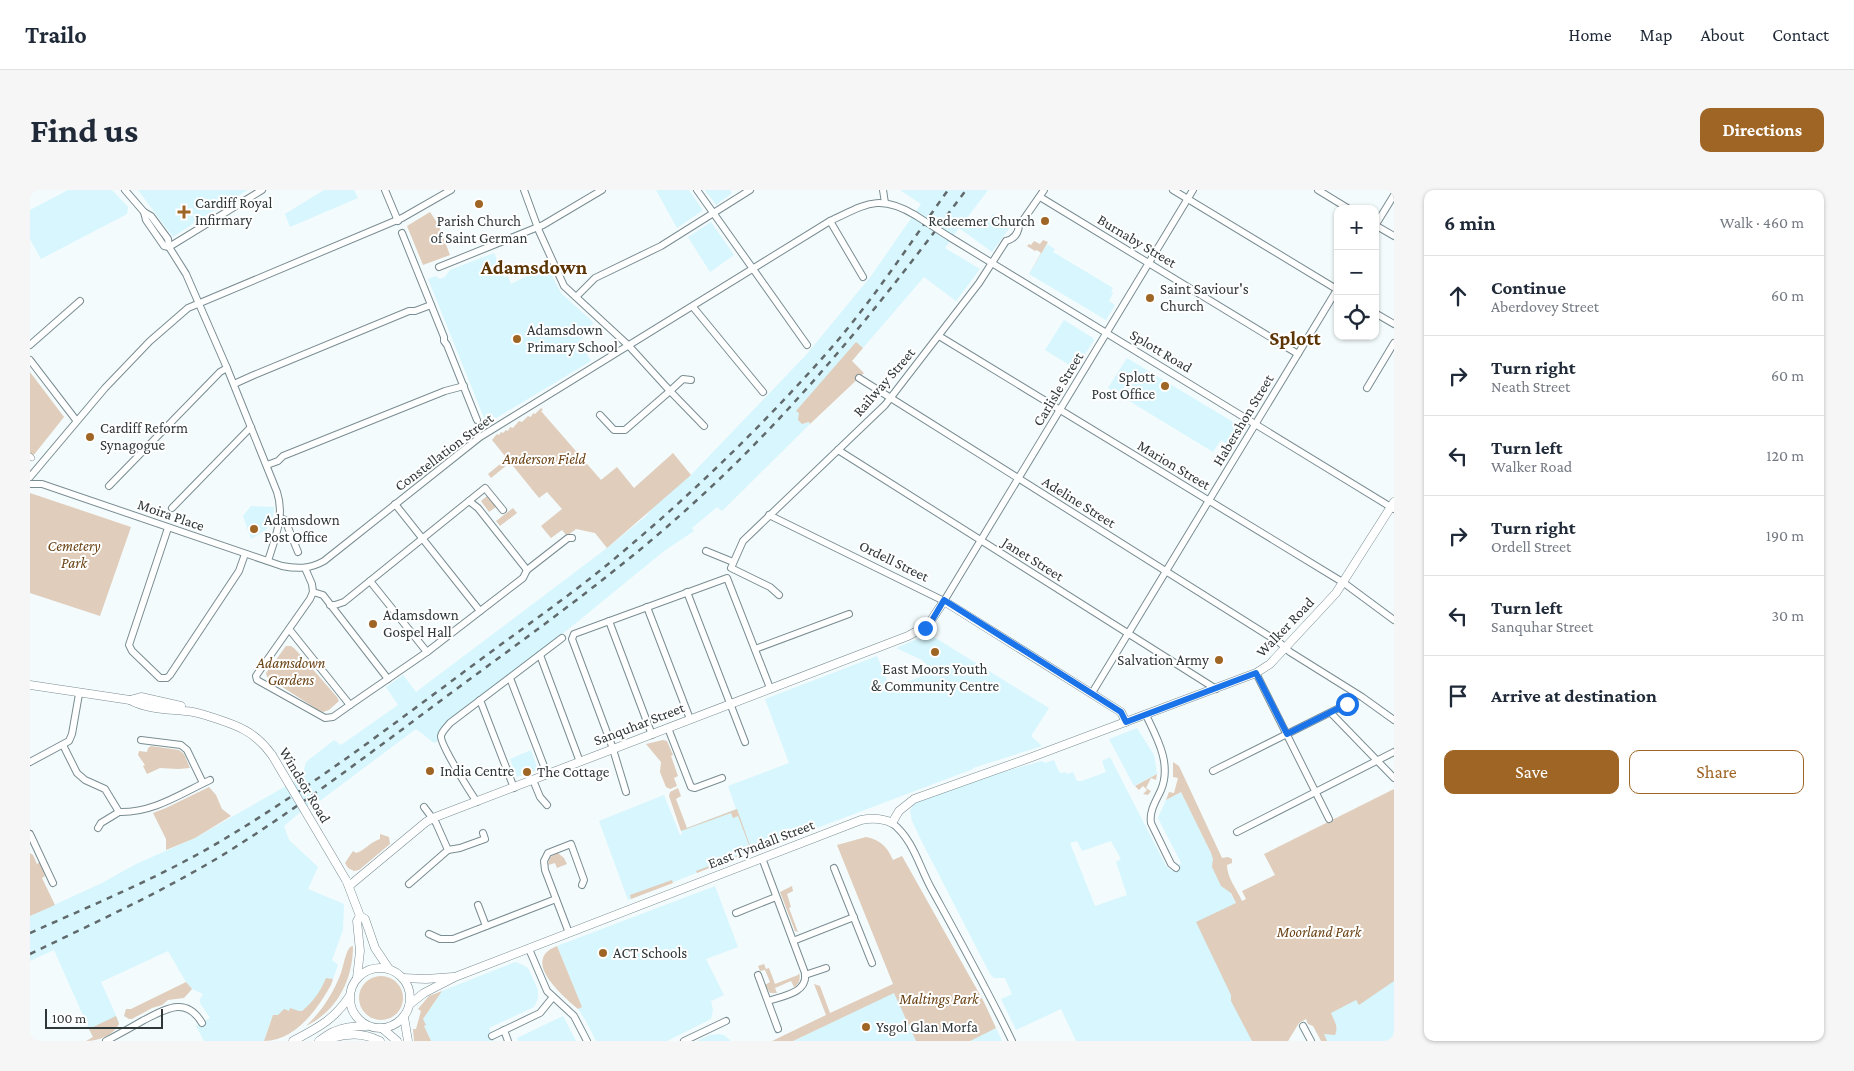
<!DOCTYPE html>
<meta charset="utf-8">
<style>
body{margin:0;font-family:"Crimson Pro",serif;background:#f6f6f7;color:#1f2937}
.controls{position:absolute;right:15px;top:15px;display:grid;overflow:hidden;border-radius:10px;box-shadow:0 1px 4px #0004}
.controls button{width:45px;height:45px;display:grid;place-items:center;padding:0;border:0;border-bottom:1px solid #e0e1e3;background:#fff;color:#1f2937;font:25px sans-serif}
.scale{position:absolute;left:15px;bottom:12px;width:118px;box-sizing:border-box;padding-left:5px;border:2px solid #2f3739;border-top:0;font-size:14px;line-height:18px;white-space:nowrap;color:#2f3739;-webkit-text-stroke:4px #fff;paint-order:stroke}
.stop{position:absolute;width:15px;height:15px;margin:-11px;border:4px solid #1a73e8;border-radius:50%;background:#fff}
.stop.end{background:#1a73e8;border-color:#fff;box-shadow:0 1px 5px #0008}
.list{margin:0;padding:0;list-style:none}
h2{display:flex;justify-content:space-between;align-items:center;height:65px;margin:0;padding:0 20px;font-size:21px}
h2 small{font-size:16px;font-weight:400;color:#747a83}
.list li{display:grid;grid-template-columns:32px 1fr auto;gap:15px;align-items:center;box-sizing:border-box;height:80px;padding:0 20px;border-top:1px solid #e0e1e3}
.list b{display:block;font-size:19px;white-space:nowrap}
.list p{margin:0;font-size:16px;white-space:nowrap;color:#747a83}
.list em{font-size:16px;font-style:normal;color:#747a83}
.actions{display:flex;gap:10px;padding:15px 20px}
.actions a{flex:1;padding:11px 0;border:1px solid #9f6524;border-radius:10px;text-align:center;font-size:18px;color:#9f6524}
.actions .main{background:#9f6524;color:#fff}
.icon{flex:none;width:28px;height:28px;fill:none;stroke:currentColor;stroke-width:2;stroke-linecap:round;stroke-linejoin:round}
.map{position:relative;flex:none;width:1364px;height:851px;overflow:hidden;border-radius:10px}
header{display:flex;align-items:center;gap:30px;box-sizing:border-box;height:70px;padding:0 25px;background:#fff;border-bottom:1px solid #e0e1e3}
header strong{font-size:24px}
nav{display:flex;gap:28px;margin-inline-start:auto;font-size:18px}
.intro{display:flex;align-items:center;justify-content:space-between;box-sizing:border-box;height:120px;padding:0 30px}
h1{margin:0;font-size:35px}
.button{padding:12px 22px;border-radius:10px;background:#9f6524;color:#fff;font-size:18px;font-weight:700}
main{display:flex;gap:30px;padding:0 30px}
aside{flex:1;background:#fff;border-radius:10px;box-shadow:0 1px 4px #0004}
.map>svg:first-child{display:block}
.built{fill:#d7f6fd;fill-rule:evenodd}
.green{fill:#e0cdbb}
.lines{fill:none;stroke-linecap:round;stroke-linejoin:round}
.pedestrian-casing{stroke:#7a8d92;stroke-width:6}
.minor-casing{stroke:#7a8d92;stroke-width:8}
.tertiary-casing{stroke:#7a8d92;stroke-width:9}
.pedestrian{stroke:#fff;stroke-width:5}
.minor{stroke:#fff;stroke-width:6}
.tertiary{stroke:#fff;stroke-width:8}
.rail{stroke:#61696b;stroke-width:2.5;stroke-dasharray:6 6;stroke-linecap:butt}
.minor-bridge-casing{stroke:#7a8d92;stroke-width:8;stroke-linecap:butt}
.tertiary-bridge-casing{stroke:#7a8d92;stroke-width:9;stroke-linecap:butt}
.minor-bridge{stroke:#fff;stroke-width:6}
.tertiary-bridge{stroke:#fff;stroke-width:8}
.route{stroke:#1a73e8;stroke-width:6}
.poi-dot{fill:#9f6524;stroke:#fff;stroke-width:2}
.labels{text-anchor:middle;stroke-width:4;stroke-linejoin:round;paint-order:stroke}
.poi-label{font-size:15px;fill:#2f3739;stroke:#fff;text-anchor:start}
.street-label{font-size:15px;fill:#2f3739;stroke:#fff}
.park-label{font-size:15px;font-style:italic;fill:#6a4214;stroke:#fff}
.district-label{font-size:20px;font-weight:bold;fill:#5c3504;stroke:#fff}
</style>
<header>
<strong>Trailo</strong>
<nav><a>Home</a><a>Map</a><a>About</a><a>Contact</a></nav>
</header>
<div class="intro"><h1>Find us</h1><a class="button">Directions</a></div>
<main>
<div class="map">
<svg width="1364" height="851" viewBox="0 0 1364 851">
<rect width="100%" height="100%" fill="#f3fbfd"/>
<!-- built -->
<g class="built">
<polygon points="38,0 82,0 98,17 97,24 11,69 0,49 0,20"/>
<polygon points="108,0 218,0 163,33 163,34 143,47"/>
<polygon points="294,0 324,0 328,8 260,37 255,24"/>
<polygon points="626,0 659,0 672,19 672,21 647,38"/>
<polygon points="675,0 700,0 702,3 686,15"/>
<polygon points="870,0 958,0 937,28 954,37 963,24 981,36 962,62 929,38 915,58 950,79 926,111 894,87 833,158 826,153 767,220 775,234 779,232 780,234 692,321 687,317 662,338 664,341 634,361 497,473 418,531 409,542 408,551 404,553 386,539 291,610 280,614 254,636 259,650 288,677 278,699 314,714 313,740 302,770 308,775 303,789 296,788 290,802 286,808 272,821 262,826 241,830 234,851 174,851 166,836 180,828 170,813 170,809 173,804 162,799 156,792 138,761 71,792 89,832 63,848 24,760 0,771 0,726 72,693 106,674 165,648 272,587 276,572 304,550 311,555 368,515 356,497 373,485 386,502 577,358 615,327 630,310 661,285 776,165 841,86 891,14"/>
<polygon points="681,32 704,65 680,82 658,47"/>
<polygon points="1017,54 1025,59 1023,62 1083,98 1081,102 1083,103 1079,111 1085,115 1076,130 999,84"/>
<polygon points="464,63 474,87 478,86 481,94 517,76 531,103 564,133 551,143 553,148 549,151 561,171 458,233 456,233 398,89 405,86 410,89 415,87 420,80"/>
<polygon points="1034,130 1063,148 1064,150 1046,179 1015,160"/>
<polygon points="1097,168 1213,238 1213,241 1203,258 1191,250 1183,262 1078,198"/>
<polygon points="221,316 244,317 243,327 237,339 221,349 213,326"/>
<polygon points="899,444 1019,518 1001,546 1012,556 943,578 943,579 771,644 767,645 764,644 753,648 751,652 722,661 598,710 569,631 634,605 650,645 652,644 651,640 706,619 698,596 759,573 735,509 847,466 860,498 904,482 892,470 866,458"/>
<polygon points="1107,538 1124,565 1127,584 1104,596 1079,549"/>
<polygon points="501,560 508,580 487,587 480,569"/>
<path d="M1080,567L1136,676L1142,681L1151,673L1128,628L1136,610L1151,602L1206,714L1226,851H1046L1031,819L986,840L971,809L982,804L975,788H964L960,784L891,650L882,631L880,621L883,615L887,612L958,586L1012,571L1015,573L1024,570L1029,582L1032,583L1036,582L1037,584L1043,582L1047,591H1052L1076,582L1072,571ZM1047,651L1052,661L1081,651L1091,669L1086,672L1097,705L1065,716L1040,653Z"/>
<polygon points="685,696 708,757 676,769 694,805 681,811 683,820 681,829 637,851 566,851 556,831 548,819 552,817 527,756"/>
<polygon points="485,772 491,774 498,778 508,800 508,809 504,817 459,838 464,851 401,851 394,836 393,829 412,801"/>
<polygon points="1364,791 1364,851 1297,851 1284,825"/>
<polygon points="864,802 886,851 763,851"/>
<polygon points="533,826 546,851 488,851 487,848"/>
<polygon points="966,838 972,851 940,851 949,845"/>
<polygon points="689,844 694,845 701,851 667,851 680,845"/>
</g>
<!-- green -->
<g class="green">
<polygon points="400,22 408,34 420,65 393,75 377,36"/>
<polygon points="1013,50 1018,52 999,84 1011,63 1007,60 1005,61 997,56 999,54 1001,55 1004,51 1010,54"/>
<polygon points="826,152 833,158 822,171 834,183 780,234 779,232 772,234 768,230 769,223 766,221"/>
<polygon points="0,182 34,227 3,266 0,264"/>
<polygon points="511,218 513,220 511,221 571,290 587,277 604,298 643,263 661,285 577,358 565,343 546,339 537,346 532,340 521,348 511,336 532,319 517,302 509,308 462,250 467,244 469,245 471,242 473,243 476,240 478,241 480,237 483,238 489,231 492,232 498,226 501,227 503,223 505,224"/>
<polygon points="475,270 478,274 477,275 461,288 458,284"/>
<polygon points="0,303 101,337 70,426 0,403"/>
<polygon points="457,306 466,317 459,322 451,311"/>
<polygon points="483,318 487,323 470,336 466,331"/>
<polygon points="256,456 261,456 265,459 307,507 309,511 299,520 293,522 288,520 237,487 236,483"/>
<polygon points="633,550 637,551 643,565 641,566 648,586 644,588 647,596 640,599 636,597 630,582 631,572 616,554"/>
<polygon points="121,556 149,560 154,564 160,578 148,579 130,578 117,584 113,576 115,575 108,565 109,561 117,562 118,558"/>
<path d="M1143,572L1149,576L1192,668L1198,667L1202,669V673L1197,675C1197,688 1207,699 1212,711L1216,709L1212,701L1245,685L1234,664L1364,599V791L1329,815L1326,810L1301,823C1304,831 1309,836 1305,845L1294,844L1297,851H1291L1283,836L1278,834L1276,829L1269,833L1258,851H1222L1201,811V805L1166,732L1206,713L1201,703L1191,696L1182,677L1183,669L1181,663L1151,602L1136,610L1139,602L1144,603L1148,588L1143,587Z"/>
<polygon points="1127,584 1126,590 1121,588 1116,598 1121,601 1118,605 1113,604 1117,600 1113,596 1109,600 1105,596"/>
<polygon points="179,597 186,605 192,619 201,626 165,648 136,660 136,649 123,623 136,618"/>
<polygon points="648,598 651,606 646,609 657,638 707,619 722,661 667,683 666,681 715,663 714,657 719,655 708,626 703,628 701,623 651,641 639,606 640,602"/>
<path d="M350,644L359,647L360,654L329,680L324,681L318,678L315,673L323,661L326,663C334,661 340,652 350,649Z"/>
<path d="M836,647C851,650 857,657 863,670L872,666L954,812L966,838L940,851H886L864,803L763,851H742L796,825L784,794L790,796L800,823L863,794L807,655Z"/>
<polygon points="0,663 3,665 7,674 10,672 15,686 12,688 25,715 0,726"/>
<polygon points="528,663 534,668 537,674 527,678 525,673 518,675 520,667"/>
<polygon points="642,690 643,693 601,709 600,705"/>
<polygon points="762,696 763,701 757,704 761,717 759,718 768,742 765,741 750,702"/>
<path d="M323,756C323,790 307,821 276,836C292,821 303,804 311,783C314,774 315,764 320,757Z"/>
<path d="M527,756L552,817L548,819C533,806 490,770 527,756Z"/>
<path d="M734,774L736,779L739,778L745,794L768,785L769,783C771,789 769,794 764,797L761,791L745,798L747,803H740L735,795L740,792L735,780L730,781L728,776Z"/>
<circle cx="351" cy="808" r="22"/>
<path d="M296,788L303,789L301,795C287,820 265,851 234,851L243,825H248L254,819L259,821L260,818L269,821H272C284,811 290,802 296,788Z"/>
<polygon points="156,792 162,799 154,808 138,810 132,815 122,818 102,829 99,829 94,826 96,819 101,819"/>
<polygon points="412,801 393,829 396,835 394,836 401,851 384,851 383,839 386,839 391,821 388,819 399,806"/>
<path d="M86,826L89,834C83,846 68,851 56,851L63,847L59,839Z"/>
</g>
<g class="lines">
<!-- pedestrian casing -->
<g class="pedestrian-casing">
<polyline id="pedestrian" points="0,266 2,268"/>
</g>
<!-- minor casing -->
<g class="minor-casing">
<g id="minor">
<polyline points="95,0 114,22 116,30 134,56 139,57"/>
<polyline points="355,0 368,31"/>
<polyline points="494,0 509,41 534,96 599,156 640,201 595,240 584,240 570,225"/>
<polyline points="667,0 777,155"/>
<polyline points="853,0 855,13"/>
<polyline points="1143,0 1308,100"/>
<polyline points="1288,0 1319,19"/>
<polyline points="1010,7 1268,164"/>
<path d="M114,22L121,26L138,49L139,57L156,84L197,178L247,302C255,326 245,348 238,371"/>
<polyline points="800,31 833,87"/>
<polyline points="1345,35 1364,46"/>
<polyline points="1345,36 1364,5"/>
<polyline points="372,43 414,147 414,151 417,155 447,230"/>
<polyline points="921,48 1364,319"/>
<polyline points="139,57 232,0"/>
<polyline points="409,77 513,35 572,0"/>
<polyline points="546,107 565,88 631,56 720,0"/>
<polyline points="663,117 733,202"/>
<polyline points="1345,123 1364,134"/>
<polyline points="909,146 1314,393 1364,430"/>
<polyline points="0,155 50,111"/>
<polyline points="0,170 46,230"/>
<polyline points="829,188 1250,453 1260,462 1332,507 1364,530"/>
<polyline points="661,190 653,189 640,201 674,236"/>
<polyline points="204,194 224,185 379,121 385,121 401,115"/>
<polyline points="1337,198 1364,153"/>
<polyline points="808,260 1186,499"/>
<polyline points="237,275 248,271 253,266 415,201 434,196"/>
<polyline points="0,287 75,198 120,151 158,118 372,28 421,0"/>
<path d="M0,294H12L252,376C267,379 280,379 294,371L450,247L800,31C835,15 848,3 885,25"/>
<polyline points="79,296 190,182 197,178"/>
<polyline points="439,311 448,318 497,380"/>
<polyline points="365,314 450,421"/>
<polyline points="142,318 221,237"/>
<polyline points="739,325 914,411 1163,0"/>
<polyline points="250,328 255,330 268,362"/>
<polyline points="138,338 99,455 102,461 130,488 137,488 140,485 209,381 215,364"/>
<polyline points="676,361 703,372"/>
<polyline points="340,391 397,462"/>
<polyline points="283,402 293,405 358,489"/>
<polyline points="657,402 715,552"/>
<path d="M749,405L740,397L701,378L713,351L855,215L949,93L976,51C984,49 988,44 989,36L1014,0"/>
<polyline points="300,415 305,415 314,412 455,298 473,320"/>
<polyline points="617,417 660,529"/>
<polyline points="579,431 622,545"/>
<polyline points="259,439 320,515 303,527 295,528 227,490 226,486 228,483 280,409 283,402 282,394 275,378"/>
<polyline points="725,459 819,424"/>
<polyline points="510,465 550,572"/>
<polyline points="1226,483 1299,629"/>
<polyline points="480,488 517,584"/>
<polyline points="1062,503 1308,98"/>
<polyline points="450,510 484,598"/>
<polyline points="320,515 397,462 493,388 497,380 538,348 542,348"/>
<polyline points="1301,523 1364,588"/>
<path d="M1116,525C1127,548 1142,574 1131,600C1126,611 1119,621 1121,633L1141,674L1146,678"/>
<polyline points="638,538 661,597 665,598 692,588"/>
<polyline points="111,550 151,555 157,560 173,593"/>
<path d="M33,555L47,583L55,590L75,599L89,622C123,623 150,604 180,590"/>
<polyline points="0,572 39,551 42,544 49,504"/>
<polyline points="1183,581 1317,514"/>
<polyline points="503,590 510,607 517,615"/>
<polyline points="596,602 582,556 542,449 544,444 697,388 740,498"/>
<path d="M447,612C440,602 410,554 411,546C412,541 417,537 420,533L532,448"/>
<path d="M862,633C883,649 889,676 901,698C929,749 957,799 982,851"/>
<polyline points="68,638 71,633 89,622"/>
<polyline points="1207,642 1364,562"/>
<polyline points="0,644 23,693"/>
<polyline points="418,660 430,658 455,649 453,643"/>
<path d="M732,668L775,783C778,803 753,806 738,811"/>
<polyline points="804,678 842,773"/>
<polyline points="379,694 418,660 406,633 394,617"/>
<polyline points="448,715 456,736"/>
<polyline points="706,723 746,707"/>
<polyline points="539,743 515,680 514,671 518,663 541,654 554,690 552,695"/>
<polyline points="399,744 410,749 423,749 526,709"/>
<polyline points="763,751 824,727"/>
<polyline points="499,759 517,801 544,826 557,851"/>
<polyline points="728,785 748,839"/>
<polyline points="775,785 796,778"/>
<polyline points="1273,836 1281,851"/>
<polyline points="474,840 478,851"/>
<polyline points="462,846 510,823 523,807"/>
<path d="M76,851C89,844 102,837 114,830C136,819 156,806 172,833"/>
<polyline points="654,851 696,831"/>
</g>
</g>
<!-- tertiary casing -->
<g class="tertiary-casing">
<g id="tertiary">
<path d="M0,495L100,510C116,519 137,519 155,521C163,521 171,524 178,526C206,535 224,540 242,565"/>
<polyline points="100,510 111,507 151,516"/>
<polyline points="317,692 330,726 335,729 345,758 359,779"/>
<polyline points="319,696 396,632 403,628 878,446 898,435 914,411 1091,522 1096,532"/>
<circle cx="350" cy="808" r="30"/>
<polyline points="327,788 330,761 327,731 330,726"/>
<polyline points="373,788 396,789 423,787"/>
<path d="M380,814L394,803L425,787L831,630C842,628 852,628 862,633L869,621L884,609L1002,567L1226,483L1240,474L1306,403L1364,312"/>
<polyline points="374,827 378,851"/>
<polyline points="353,839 367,851"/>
<path d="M297,847C304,849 310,845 317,845C329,843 340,846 350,851"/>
<path d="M263,851C287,838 304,830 319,807"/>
<path d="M289,851C294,848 298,844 303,842C314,837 325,836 336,836"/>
</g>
</g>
<!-- pedestrian -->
<use href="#pedestrian" class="pedestrian"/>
<!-- minor -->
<use href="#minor" class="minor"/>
<!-- tertiary -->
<use href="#tertiary" class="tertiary"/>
<!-- rail -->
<g class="rail">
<path d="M0,743C60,716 121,691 179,658C274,603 362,535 450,470C497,435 545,402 589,365C663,303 732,236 796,164C841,113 879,55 918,0"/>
<path d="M0,764C66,732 134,701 196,663C274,614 347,558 421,503C505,441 590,381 667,310C769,217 854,110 936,0"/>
</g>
<!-- minor-bridge casing -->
<g class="minor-bridge-casing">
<polyline id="minor-bridge" points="885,25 921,48"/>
</g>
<!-- tertiary-bridge casing -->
<g class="tertiary-bridge-casing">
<polyline id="tertiary-bridge" points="242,565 316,690"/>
</g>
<!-- minor-bridge -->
<use href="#minor-bridge" class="minor-bridge"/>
<!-- tertiary-bridge -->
<use href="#tertiary-bridge" class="tertiary-bridge"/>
</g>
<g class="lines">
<!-- route -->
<polyline class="route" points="895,438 901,432 914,410 1091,522 1096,532 1226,483 1257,544 1317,514"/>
</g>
<!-- markers -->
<g class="poi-dot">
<circle cx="449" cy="14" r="5"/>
<path d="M151.5 14.5h5v5h5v5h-5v5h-5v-5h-5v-5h5z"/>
<circle cx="1015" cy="31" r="5"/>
<circle cx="1120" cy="108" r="5"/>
<circle cx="487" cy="149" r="5"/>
<circle cx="1135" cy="196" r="5"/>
<circle cx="60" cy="247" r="5"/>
<circle cx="224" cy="339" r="5"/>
<circle cx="343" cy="434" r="5"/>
<circle cx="905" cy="462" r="5"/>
<circle cx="1189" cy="470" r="5"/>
<circle cx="400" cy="581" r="5"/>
<circle cx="497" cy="582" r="5"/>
<circle cx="573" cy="763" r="5"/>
<circle cx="836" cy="837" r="5"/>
</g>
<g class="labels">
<!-- poi labels -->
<g class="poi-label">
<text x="165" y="18">Cardiff Royal<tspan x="165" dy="17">Infirmary</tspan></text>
<text x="449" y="36" text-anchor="middle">Parish Church<tspan x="449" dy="17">of Saint German</tspan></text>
<text x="1005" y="36" text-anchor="end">Redeemer Church</text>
<text x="1130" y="104">Saint Saviour's<tspan x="1130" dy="17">Church</tspan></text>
<text x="497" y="145">Adamsdown<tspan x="497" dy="17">Primary School</tspan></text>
<text x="1125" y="192" text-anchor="end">Splott<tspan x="1125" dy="17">Post Office</tspan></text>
<text x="70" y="243">Cardiff Reform<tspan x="70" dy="17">Synagogue</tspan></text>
<text x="234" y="335">Adamsdown<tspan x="234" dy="17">Post Office</tspan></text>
<text x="353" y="430">Adamsdown<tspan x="353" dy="17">Gospel Hall</tspan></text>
<text x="1179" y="475" text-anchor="end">Salvation Army</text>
<text x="905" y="484" text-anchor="middle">East Moors Youth<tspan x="905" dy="17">&amp; Community Centre</tspan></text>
<text x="410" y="586">India Centre</text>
<text x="507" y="587">The Cottage</text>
<text x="583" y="768">ACT Schools</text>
<text x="846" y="842">Ysgol Glan Morfa</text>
</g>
<!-- street labels -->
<g class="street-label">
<text transform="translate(1107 51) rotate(31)" y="5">Burnaby Street</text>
<text transform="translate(1131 161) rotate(31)" y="5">Splott Road</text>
<text transform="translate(854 192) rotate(-49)" y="5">Railway Street</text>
<text transform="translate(1028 199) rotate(-59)" y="5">Carlisle Street</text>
<text transform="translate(1213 230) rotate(-59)" y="5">Habershon Street</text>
<text transform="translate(414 262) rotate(-37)" y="5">Constellation Street</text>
<text transform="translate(1144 275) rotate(31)" y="5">Marion Street</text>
<text transform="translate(1049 312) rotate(32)" y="5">Adeline Street</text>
<text transform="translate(141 325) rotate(19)" y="5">Moira Place</text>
<text transform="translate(1003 369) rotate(32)" y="5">Janet Street</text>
<text transform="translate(864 371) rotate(26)" y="5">Ordell Street</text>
<text transform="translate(1255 437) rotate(-46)" y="5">Walker Road</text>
<text transform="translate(609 534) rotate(-21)" y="5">Sanquhar Street</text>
<text transform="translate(275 595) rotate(59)" y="5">Windsor Road</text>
<text transform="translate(731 654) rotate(-21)" y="5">East Tyndall Street</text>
</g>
<!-- park labels -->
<g class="park-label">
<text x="514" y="274">Anderson Field</text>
<text x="44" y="361">Cemetery<tspan x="44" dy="17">Park</tspan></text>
<text x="261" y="478">Adamsdown<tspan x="261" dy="17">Gardens</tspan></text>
<text x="1289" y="747">Moorland Park</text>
<text x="909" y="814">Maltings Park</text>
</g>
<!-- district labels -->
<g class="district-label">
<text x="504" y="84">Adamsdown</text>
<text x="1265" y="155">Splott</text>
</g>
</g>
</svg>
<div class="controls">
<button>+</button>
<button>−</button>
<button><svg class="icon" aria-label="locate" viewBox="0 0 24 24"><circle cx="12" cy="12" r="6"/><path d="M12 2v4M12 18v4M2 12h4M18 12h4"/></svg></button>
</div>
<div class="scale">100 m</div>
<div class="stop" style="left:1317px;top:514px"></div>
<div class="stop end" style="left:895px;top:438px"></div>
</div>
<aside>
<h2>6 min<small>Walk · 460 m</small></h2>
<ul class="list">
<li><svg class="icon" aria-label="ahead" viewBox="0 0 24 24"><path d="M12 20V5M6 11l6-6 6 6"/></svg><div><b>Continue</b><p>Aberdovey Street</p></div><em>60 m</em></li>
<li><svg class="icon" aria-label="right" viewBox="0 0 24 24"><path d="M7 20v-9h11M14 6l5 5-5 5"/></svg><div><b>Turn right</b><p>Neath Street</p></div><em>60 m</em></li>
<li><svg class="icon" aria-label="left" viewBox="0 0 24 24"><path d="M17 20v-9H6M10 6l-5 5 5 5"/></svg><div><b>Turn left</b><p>Walker Road</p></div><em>120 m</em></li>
<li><svg class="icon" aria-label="right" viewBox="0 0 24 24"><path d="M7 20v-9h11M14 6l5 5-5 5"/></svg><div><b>Turn right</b><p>Ordell Street</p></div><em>190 m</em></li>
<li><svg class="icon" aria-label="left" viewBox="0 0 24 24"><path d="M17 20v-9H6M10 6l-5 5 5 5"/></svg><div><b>Turn left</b><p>Sanquhar Street</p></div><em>30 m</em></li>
<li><svg class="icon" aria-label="arrive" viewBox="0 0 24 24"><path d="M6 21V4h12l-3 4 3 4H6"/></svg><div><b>Arrive at destination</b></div></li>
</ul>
<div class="actions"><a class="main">Save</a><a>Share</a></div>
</aside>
</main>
